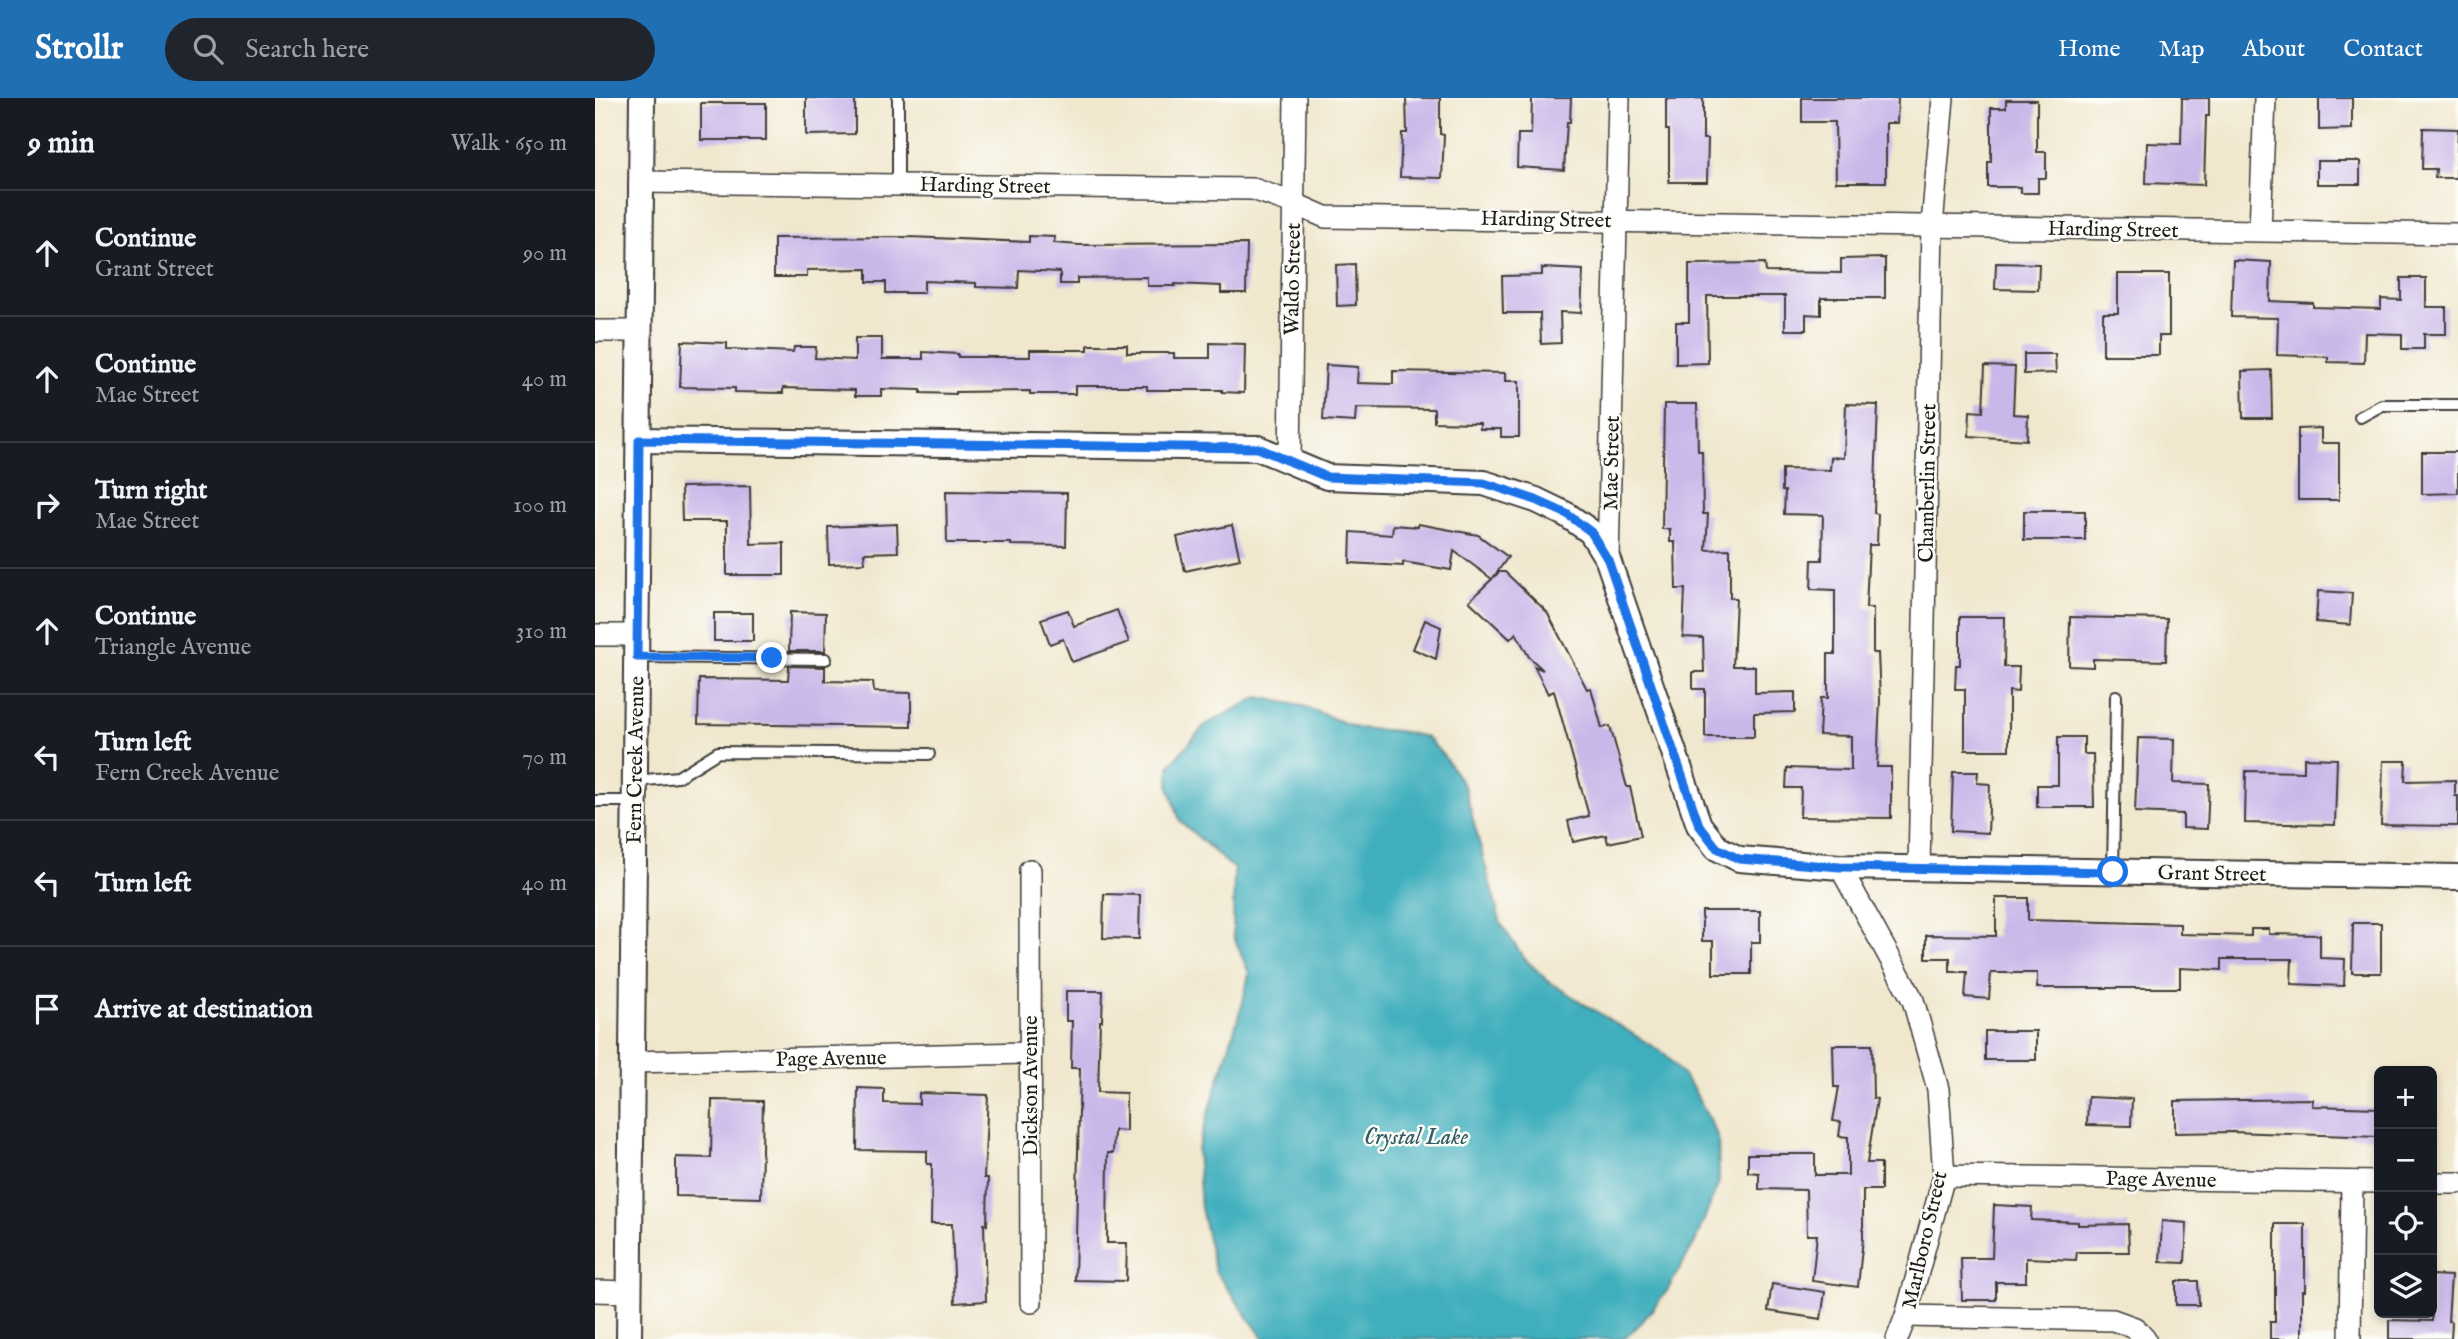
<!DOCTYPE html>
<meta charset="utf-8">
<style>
body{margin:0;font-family:"IM FELL English",serif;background:#20242c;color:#f1f3f6}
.controls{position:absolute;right:21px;bottom:21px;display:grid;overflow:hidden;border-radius:10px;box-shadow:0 4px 10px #0003}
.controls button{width:63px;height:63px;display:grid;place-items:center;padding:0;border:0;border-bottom:2px solid #363941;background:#171b24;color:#f1f3f6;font:35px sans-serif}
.stop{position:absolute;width:21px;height:21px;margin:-16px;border:5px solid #1a73e8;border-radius:50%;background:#fff}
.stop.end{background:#1a73e8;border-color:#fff;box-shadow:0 2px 7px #0008}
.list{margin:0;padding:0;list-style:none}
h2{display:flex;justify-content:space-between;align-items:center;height:91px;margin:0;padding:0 28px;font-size:30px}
h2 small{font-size:23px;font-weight:400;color:#9ea1a6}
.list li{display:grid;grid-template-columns:46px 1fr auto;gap:21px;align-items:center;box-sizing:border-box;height:126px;padding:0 28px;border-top:2px solid #363941}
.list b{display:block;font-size:26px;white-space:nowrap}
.list p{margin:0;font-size:23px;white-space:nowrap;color:#9ea1a6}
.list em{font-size:23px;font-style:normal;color:#9ea1a6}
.icon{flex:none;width:38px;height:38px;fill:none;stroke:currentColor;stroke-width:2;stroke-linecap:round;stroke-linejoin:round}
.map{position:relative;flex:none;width:1863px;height:1241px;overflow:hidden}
header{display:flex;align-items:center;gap:42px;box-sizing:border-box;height:98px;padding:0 35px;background:#1f6fb2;color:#fff}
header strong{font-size:33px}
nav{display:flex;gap:38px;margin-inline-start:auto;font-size:24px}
.search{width:490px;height:63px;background:#20242c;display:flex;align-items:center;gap:18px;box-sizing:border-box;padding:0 24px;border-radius:38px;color:#9ea1a6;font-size:26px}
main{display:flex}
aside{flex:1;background:#171b24}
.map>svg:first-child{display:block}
.water{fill:#41afbd;stroke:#2e666c;stroke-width:2}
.building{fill:#c9b7e9}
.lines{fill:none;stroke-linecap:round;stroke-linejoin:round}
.service-casing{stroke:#3c3a37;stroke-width:14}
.minor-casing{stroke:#3c3a37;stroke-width:24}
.tertiary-casing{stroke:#3c3a37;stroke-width:28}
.service{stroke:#fff;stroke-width:10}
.minor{stroke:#fff;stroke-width:21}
.tertiary{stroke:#fff;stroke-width:24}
.route{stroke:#1a73e8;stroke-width:9}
.labels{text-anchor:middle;stroke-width:5;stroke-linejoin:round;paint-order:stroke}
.street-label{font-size:21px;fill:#1c1c1c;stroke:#fdfcf7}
.water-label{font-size:23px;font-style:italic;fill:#2d5e64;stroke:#fdfcf7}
</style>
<header>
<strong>Strollr</strong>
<div class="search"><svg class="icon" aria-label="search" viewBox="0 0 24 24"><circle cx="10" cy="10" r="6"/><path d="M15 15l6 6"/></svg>Search here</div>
<nav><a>Home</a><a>Map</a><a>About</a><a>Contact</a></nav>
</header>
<main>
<aside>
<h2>9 min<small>Walk · 650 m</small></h2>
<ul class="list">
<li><svg class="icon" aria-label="ahead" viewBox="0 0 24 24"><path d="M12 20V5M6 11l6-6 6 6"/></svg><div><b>Continue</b><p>Grant Street</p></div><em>90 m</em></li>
<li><svg class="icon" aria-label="ahead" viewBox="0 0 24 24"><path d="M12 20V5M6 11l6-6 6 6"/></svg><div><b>Continue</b><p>Mae Street</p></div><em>40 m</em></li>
<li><svg class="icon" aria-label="right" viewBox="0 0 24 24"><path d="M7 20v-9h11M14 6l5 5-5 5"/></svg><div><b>Turn right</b><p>Mae Street</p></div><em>100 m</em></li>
<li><svg class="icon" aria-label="ahead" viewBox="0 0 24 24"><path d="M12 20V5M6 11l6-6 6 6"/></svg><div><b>Continue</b><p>Triangle Avenue</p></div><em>310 m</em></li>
<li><svg class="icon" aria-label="left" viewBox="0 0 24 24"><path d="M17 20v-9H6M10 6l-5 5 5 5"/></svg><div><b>Turn left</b><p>Fern Creek Avenue</p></div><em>70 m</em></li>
<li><svg class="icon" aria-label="left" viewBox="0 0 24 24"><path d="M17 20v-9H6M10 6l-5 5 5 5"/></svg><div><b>Turn left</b></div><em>40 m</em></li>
<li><svg class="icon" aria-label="arrive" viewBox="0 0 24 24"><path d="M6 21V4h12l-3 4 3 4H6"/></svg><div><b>Arrive at destination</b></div></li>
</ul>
</aside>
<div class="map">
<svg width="1863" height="1241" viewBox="0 0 1863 1241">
<rect width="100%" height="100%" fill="#fdfcf7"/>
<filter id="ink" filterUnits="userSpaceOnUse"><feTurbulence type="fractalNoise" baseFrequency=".0143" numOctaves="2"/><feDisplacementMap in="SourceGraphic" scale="14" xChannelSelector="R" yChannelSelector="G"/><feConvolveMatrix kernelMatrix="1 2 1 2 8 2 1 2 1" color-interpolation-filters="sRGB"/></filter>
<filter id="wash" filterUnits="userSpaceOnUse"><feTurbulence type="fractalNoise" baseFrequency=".00686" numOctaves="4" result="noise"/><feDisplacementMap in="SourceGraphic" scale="28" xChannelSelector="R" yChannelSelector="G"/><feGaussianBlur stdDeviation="1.57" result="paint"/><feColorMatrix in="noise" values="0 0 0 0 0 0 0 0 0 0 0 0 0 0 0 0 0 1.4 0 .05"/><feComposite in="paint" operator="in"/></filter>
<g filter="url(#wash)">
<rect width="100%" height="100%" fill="#f0e7cd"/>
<!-- water -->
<polygon class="water" points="663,599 708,608 762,630 803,633 831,639 848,657 869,688 906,826 929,860 954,884 1070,956 1098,990 1123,1039 1124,1084 1100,1144 1072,1193 1047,1224 1029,1241 669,1241 620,1173 606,1110 602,1052 648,904 654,875 638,837 639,771 585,723 574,689 574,668 610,627"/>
<g id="blocks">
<!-- building -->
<g class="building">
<polygon points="211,0 260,0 260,36 211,37"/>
<polygon points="811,0 845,0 845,36 849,37 847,80 805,79 807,35 812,35"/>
<polygon points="937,0 976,0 975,24 972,24 969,72 922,69 923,36 936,36"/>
<polygon points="1108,0 1108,41 1113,41 1112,84 1074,84 1074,32 1071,32 1071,1"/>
<polygon points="1207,0 1303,0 1302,25 1291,25 1291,84 1241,84 1240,24 1207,24"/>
<polygon points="1587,0 1614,0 1614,18 1611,18 1609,87 1551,85 1552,45 1586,46"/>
<polygon points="1724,0 1757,0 1757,31 1724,32"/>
<polygon points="1411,2 1442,2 1442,54 1451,54 1451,80 1443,80 1443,95 1426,95 1426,89 1393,89 1393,64 1396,64 1396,10 1411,10"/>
<rect x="106" y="5" width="65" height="37"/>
<polygon points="1828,30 1863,31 1861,80 1840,80 1841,71 1827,71"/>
<rect x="1722" y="63" width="43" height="23"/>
<polygon points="434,138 460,139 459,145 484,147 652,146 651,195 626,195 626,188 580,186 580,188 552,188 552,179 482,180 482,186 465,186 465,174 424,172 423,190 381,189 381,185 329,183 329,195 291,195 291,184 272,184 272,171 212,172 212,179 179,179 179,140 314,139 434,144"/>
<polygon points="1290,160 1290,200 1226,200 1226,217 1211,216 1211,232 1190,232 1190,198 1112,198 1113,265 1081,266 1081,224 1094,224 1094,166 1170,165 1171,174 1246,175 1246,161"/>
<polygon points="1638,162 1676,164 1675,203 1718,205 1718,209 1786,211 1786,201 1806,202 1806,180 1831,180 1831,209 1851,209 1851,236 1829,236 1829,251 1807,251 1807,236 1770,235 1769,265 1733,264 1733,259 1682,257 1683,220 1636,219"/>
<polygon points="1401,165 1444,166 1443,192 1400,191"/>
<polygon points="760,166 761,207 742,208 741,167"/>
<polygon points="947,170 988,172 986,215 965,214 966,245 946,246 945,215 908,215 907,178 947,177"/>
<polygon points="1523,176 1574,176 1574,238 1564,238 1564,257 1508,257 1508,215 1523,215"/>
<polygon points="260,240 287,240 287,261 328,261 328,254 363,256 363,259 435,259 435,252 493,252 493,247 532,247 532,255 579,255 579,260 615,260 615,245 650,246 649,295 627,294 627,292 552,292 552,288 480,288 480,296 435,296 435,293 361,294 361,296 326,295 326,292 286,291 286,298 260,298 260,292 188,290 188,295 140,294 140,290 85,289 87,243 132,245 132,251 198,254 199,249 221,249 220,260 260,262"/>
<polygon points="1429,256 1460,256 1461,275 1429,276"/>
<polygon points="731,267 763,269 762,285 798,286 798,273 910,275 910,283 924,283 924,339 906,339 906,331 885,331 885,325 839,324 839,311 761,310 760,324 728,322"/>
<polygon points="1390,268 1420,269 1418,316 1433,317 1432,342 1374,338 1375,313 1388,314"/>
<polygon points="1676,272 1677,320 1648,320 1647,273"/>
<polygon points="1069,306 1102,306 1103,353 1107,353 1108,416 1113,416 1111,452 1135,451 1135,500 1141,500 1138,568 1160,568 1160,595 1200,594 1200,614 1159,615 1159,639 1110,639 1110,591 1098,591 1098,574 1109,574 1108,540 1088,539 1090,491 1081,491 1080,444 1075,444 1075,431 1067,431"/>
<polygon points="1251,306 1283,307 1279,415 1283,416 1282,447 1274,447 1271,510 1278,510 1278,555 1283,555 1285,602 1282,669 1296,669 1296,720 1205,719 1206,690 1191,690 1192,670 1256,672 1256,638 1224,637 1226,600 1233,600 1233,556 1240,556 1240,492 1216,491 1217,462 1227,462 1228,417 1189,416 1190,393 1187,393 1187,371 1235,372 1236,359 1249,360"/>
<polygon points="1726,330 1726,345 1744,345 1744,402 1703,402 1703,331"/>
<polygon points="1827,354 1863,354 1863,395 1827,396"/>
<polygon points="155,388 156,446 189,445 189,477 132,477 132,423 87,423 86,389"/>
<polygon points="351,393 472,395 471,448 416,447 416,445 352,445"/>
<rect x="1429" y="413" width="61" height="29"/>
<polygon points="302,426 303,454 269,455 270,465 234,466 233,429"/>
<polygon points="823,426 883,437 913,459 898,480 904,474 910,474 952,514 992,591 996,590 1007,630 1015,628 1032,689 1035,689 1046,738 1013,745 1011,737 978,744 973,723 994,718 959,593 953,596 939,568 948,572 934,559 921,535 915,541 874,503 897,481 859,453 856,472 808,464 808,468 755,465 756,434 797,437 798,427 823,429"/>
<polygon points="637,427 645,461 590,473 582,439"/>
<polygon points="1723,493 1757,495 1755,527 1721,524"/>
<polygon points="473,512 479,528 522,512 534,544 477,564 468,541 455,546 446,521"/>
<polygon points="195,514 231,515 230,553 194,553"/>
<rect x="119" y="515" width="39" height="28"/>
<polygon points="1365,519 1410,519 1409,569 1424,569 1423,594 1414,593 1414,652 1370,652 1370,591 1360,591 1361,567 1365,567"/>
<polygon points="1475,519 1572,521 1571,563 1498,561 1498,569 1474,568"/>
<polygon points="830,522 846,529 841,561 818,551"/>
<polygon points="194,568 230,569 230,583 278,584 279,594 316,595 316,629 103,626 104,581 193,582"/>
<polygon points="1463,639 1489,639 1489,656 1498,656 1499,709 1442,709 1442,687 1463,687"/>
<polygon points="1543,640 1579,641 1578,685 1614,686 1612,731 1588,730 1588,716 1540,714"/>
<polygon points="1709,660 1742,661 1740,727 1650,725 1651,673 1709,674"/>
<polygon points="1788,663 1811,663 1810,683 1860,682 1860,698 1863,698 1863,728 1786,727"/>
<polygon points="1358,674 1383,674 1382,685 1395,686 1393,735 1356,733"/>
<polygon points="509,796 545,797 544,841 508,840"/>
<polygon points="1401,800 1433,800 1433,822 1585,826 1585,836 1656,838 1656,831 1674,831 1674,836 1725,837 1725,860 1750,861 1749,888 1696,886 1697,861 1627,861 1627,872 1585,870 1585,890 1442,890 1442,875 1396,875 1394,901 1370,899 1372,874 1355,874 1355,860 1331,860 1331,837 1401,838"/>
<polygon points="1107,813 1165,813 1165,844 1156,844 1156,876 1118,876 1118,843 1107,843"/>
<polygon points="1758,825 1786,825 1786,875 1757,875"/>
<polygon points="471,893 508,893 507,923 505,923 503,994 531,995 531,1033 519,1032 518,1055 513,1055 512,1145 532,1145 531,1183 480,1182 485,970 476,970 477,923 471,923"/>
<rect x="1390" y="933" width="51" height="29"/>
<polygon points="1238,947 1277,947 1278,1000 1282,1001 1272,1065 1286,1065 1286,1092 1268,1092 1268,1140 1263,1189 1217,1183 1222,1137 1212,1137 1211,1092 1164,1091 1164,1075 1153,1074 1153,1056 1220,1056 1220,1077 1253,1077 1253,1039 1244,1038 1246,1024 1238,1023 1244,989 1239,989"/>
<polygon points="263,990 289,991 289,1005 324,1006 324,995 393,997 389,1080 393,1080 392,1127 389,1126 391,1203 360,1205 357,1126 336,1126 337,1066 332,1066 332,1053 262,1052"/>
<polygon points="1493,999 1537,1001 1536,1028 1492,1027"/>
<polygon points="1717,1001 1717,1008 1784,1010 1784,1039 1637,1034 1580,1035 1580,1003"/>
<polygon points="117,1002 168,1003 166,1100 81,1098 81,1059 116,1060"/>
<polygon points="1399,1107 1437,1109 1436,1122 1483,1124 1483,1127 1533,1126 1534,1154 1482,1154 1481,1162 1431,1160 1431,1184 1401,1184 1401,1202 1367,1202 1366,1160 1397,1160"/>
<polygon points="1567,1123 1592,1125 1590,1165 1565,1164"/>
<polygon points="1680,1126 1710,1126 1710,1193 1707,1193 1707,1241 1675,1241 1675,1224 1680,1224"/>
<polygon points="1837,1177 1856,1178 1853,1223 1857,1224 1856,1241 1794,1241 1794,1222 1837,1223"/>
<polygon points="1581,1183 1603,1183 1604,1207 1581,1207"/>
<polygon points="1177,1186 1230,1194 1226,1221 1173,1213"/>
</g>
</g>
</g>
<g filter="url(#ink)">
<use href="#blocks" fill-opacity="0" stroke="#3c3a37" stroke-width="2"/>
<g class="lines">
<!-- service casing -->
<g class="service-casing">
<g id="service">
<polyline points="303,0 303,86"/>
<polyline points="1765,319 1787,307 1863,307"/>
<polyline points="42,559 231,561"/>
<polyline points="40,683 83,679 123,654 334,656"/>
<polyline points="0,703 39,703"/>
<polyline points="1518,774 1521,598"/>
</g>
</g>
<!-- minor casing -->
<g class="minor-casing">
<g id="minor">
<polyline points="45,84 658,91 698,105 730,119 1863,136"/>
<polyline points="1665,132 1670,0"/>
<polyline points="0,233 44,233"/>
<polyline points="695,362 700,0"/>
<polyline points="1013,462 1024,0"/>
<polyline points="0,537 43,537"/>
<polyline points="1245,769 1318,902 1343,991 1349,1078 1311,1218 1302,1241"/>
<polyline points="1324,771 1337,128 1348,0"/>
<polyline points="435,772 436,1204"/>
<polyline points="36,964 435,955"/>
<polyline points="1349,1078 1784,1084"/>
<polyline points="1837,1085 1863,1085"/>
<polyline points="0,1193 35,1194"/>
<polyline points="1311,1218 1518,1222 1540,1230 1550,1241"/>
<polyline points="1755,1241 1757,1084"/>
</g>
</g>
<!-- tertiary casing -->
<g class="tertiary-casing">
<g id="tertiary">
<polyline points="44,342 663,350 732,379 889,385 941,402 972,417 996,434 1013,462 1104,727 1122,750 1144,761 1245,769 1863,779"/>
<polyline points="34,1241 47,0"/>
</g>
</g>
<!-- service -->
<use href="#service" class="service"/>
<!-- minor -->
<use href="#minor" class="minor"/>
<!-- tertiary -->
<use href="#tertiary" class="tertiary"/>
</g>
</g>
<g class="lines" filter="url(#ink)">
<!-- route -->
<polyline class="route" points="177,560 42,559 44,342 663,350 732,379 889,385 941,402 972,416 996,434 1013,462 1104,727 1122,750 1144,761 1245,769 1518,774"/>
</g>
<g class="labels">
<!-- street labels -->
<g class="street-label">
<text transform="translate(390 87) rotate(1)" y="7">Harding Street</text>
<text transform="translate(951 121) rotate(1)" y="7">Harding Street</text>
<text transform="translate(1518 131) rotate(1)" y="7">Harding Street</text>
<text transform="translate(697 181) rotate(-89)" y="7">Waldo Street</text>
<text transform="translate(1016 365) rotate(-89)" y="7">Mae Street</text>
<text transform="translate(1332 385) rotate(-89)" y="7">Chamberlin Street</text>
<text transform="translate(40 662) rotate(-89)" y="7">Fern Creek Avenue</text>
<text transform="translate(1617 775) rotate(1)" y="7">Grant Street</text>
<text transform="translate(236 960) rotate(-1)" y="7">Page Avenue</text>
<text transform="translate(435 988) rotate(-90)" y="7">Dickson Avenue</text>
<text transform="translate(1566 1081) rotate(1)" y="7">Page Avenue</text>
<text transform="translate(1329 1142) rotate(-77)" y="7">Marlboro Street</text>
</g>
<!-- water labels -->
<g class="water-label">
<text x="821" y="1046">Crystal Lake</text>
</g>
</g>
</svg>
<div class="controls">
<button>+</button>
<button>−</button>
<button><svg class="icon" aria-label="locate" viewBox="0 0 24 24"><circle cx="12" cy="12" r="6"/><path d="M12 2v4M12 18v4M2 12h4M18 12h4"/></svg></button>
<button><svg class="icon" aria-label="layers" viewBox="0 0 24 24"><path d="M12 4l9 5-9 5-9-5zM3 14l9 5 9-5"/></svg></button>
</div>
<div class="stop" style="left:1518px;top:774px"></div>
<div class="stop end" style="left:177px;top:560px"></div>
</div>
</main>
